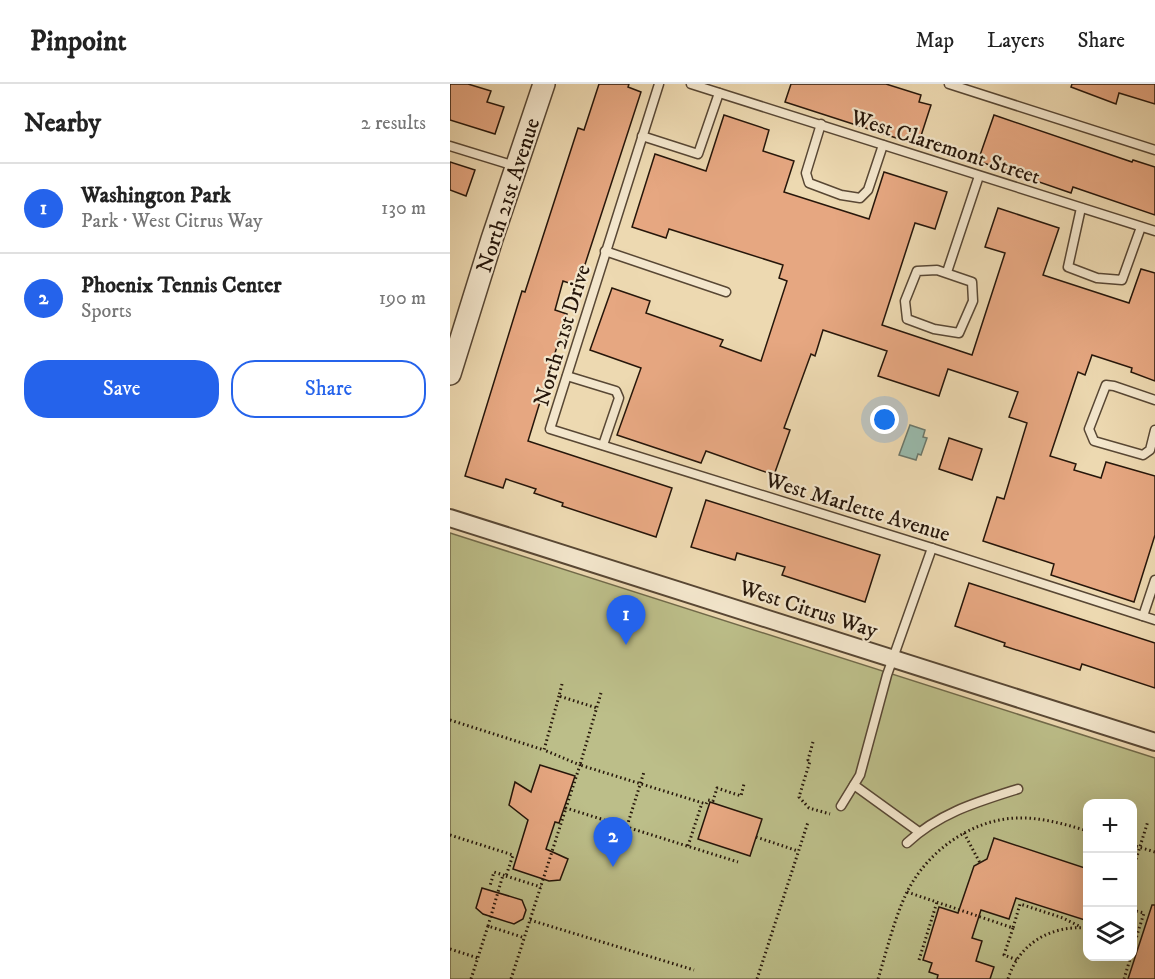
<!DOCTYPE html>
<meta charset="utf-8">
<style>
body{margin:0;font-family:"IM FELL DW Pica",serif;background:#f2f2f2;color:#222}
.controls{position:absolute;right:18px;bottom:18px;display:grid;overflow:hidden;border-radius:12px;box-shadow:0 6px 24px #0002}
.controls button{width:54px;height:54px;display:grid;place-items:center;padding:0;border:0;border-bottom:2px solid #e0e0e0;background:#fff;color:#222;font:30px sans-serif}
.you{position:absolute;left:435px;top:336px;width:21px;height:21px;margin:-15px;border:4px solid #fff;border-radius:50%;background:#1a73e8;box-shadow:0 0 0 9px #1a73e833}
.badge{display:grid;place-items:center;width:39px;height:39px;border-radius:50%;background:#2563eb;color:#fff;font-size:20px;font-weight:700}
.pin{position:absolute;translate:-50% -50px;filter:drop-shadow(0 2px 3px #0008)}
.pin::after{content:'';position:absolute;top:32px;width:21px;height:18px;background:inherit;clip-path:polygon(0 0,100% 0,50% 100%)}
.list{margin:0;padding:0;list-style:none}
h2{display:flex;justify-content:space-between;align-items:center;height:78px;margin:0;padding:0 24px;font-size:26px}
h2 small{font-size:20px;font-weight:400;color:#767676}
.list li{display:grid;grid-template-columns:39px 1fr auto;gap:18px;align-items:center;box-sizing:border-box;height:90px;padding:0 24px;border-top:2px solid #e0e0e0}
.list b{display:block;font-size:22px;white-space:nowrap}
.list p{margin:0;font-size:20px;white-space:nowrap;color:#767676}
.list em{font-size:20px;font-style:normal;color:#767676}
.actions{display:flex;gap:12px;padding:18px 24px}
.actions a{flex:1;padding:14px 0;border:2px solid #2563eb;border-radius:24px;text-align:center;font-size:21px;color:#2563eb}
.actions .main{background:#2563eb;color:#fff}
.icon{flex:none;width:33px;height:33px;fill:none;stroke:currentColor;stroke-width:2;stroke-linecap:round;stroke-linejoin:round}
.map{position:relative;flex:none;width:705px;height:895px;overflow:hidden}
header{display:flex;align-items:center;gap:36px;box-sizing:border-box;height:84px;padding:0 30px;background:#fff;border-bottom:2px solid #e0e0e0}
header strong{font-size:28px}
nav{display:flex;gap:33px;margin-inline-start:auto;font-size:21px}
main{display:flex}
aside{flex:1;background:#fff}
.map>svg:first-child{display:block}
.green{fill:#bcbe89;stroke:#716a4a;stroke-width:1.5;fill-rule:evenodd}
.water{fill:#99baac;stroke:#6b786b;stroke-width:1.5}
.building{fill:#e6a781;stroke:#26160a;stroke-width:1.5}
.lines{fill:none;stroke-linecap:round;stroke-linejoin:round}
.service-casing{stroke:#584734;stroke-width:11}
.minor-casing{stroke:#584734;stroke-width:20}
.tertiary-casing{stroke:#584734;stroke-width:24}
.path{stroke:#26160a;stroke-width:3;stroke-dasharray:1.5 3;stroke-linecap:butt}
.service{stroke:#f3e6cc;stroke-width:8}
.minor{stroke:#f3e6cc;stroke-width:16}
.tertiary{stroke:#f3e6cc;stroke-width:21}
.labels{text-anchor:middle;stroke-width:4.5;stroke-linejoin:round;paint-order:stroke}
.street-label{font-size:22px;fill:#26160a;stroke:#f3e6cc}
</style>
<header>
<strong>Pinpoint</strong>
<nav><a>Map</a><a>Layers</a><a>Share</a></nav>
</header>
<main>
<aside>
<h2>Nearby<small>2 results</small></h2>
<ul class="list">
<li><span class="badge">1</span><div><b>Washington Park</b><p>Park · West Citrus Way</p></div><em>130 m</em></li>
<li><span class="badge">2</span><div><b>Phoenix Tennis Center</b><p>Sports</p></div><em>190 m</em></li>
</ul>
<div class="actions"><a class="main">Save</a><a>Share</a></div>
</aside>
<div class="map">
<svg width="705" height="895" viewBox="0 0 705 895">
<rect width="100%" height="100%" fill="#edd9b1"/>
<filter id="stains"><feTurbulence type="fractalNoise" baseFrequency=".00333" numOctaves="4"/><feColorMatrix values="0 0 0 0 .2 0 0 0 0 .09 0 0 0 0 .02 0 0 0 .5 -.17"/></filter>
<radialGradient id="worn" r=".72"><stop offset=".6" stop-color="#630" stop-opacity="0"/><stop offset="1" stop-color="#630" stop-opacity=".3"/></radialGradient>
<!-- green -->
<path class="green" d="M0,449L705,674V895H0ZM638,720H682V872H638Z"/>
<!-- water -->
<polygon class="water" points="460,341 475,346 473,353 477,354 471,371 468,370 466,376 449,371"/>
<!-- building -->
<g class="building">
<polygon points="0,0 18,0 41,7 37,18 54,23 45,50 0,36"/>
<polygon points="149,0 179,0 178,3 191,8 128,202 113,197 105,226 117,230 78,357 222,404 206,453 112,422 113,419 84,409 86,405 56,395 53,404 15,392 72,207 75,208 128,44 134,46"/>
<polygon points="341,0 436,0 471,11 469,18 481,21 468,61 335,18"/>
<polygon points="622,0 705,0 705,20 669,9 666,20 621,3"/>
<polygon points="274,31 319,46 313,67 344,77 334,108 419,135 434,88 497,108 485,145 465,139 432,241 522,271 555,169 535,163 548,124 609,144 593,191 679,219 691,185 705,189 705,297 681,288 682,284 642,271 635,291 628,288 600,372 626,380 624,386 651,394 656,378 705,392 705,451 684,518 601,491 604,480 533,457 547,413 554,415 577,339 559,333 568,308 498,285 489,312 428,292 437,267 373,246 365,272 361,270 334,344 340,346 324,391 256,367 251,379 167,351 191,284 140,266 162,204 200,217 196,229 273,256 270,262 311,277 337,197 329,194 333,181 219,145 216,154 182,143 205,70 256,87"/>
<polygon points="544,31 682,78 683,76 705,83 705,131 623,103 621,109 528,77"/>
<polygon points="0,78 25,86 16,112 0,106"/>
<polygon points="499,354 532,365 522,396 489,385"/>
<polygon points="256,416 430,471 415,518 332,491 335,483 287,469 285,476 241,463"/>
<polygon points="519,499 705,559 705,604 632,580 630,586 554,562 555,559 505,542"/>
<polygon points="90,681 125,692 109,739 105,738 96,765 118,775 110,796 99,797 63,785 78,736 59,721 65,698 81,708"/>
<polygon points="260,718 312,735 300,772 248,755"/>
<polygon points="544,754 638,785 638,837 566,814 559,835 531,826 522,854 532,857 526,877 544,883 540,895 487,895 488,891 479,888 482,879 473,876 489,823 508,829 524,782 537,775"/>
<polygon points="32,804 72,816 76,826 73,835 64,840 33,830 26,824"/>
<polygon points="702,821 705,821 705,895 678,895"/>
</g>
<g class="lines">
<!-- service casing -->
<g class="service-casing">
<g id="service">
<polyline points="209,0 100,345 482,464 705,536"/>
<polyline points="241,0 705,147"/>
<polyline points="499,0 705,66"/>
<polyline points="371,40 356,89 359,99 391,111 410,114 418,106 433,61"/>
<polyline points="192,52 248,70 269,9"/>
<polyline points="0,62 65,82"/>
<polyline points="631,124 618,183 647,194 672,196 691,143"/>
<polyline points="155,167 276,208"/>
<polygon points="487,186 522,198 523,217 509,249 484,245 457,235 455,217 467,187"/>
<polyline points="497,188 529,92"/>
<polyline points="117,292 166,307 169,314 153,361"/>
<polyline points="705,316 664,302 656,301 639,345 644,357 693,371 700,366 705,346"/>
<polyline points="693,532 705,496"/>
<polyline points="404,701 469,748"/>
<polyline points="391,722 410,691 437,591 482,464"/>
<path d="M457,759C489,729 527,718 568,705"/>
</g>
</g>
<!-- minor casing -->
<g class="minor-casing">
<polyline id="minor" points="0,434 705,658"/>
</g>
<!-- tertiary casing -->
<g class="tertiary-casing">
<polyline id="tertiary" points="0,290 42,155 94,0"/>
</g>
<!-- path -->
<g class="path">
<polyline points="112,600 109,612 147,624"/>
<polyline points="151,609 130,681 256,720 258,716 263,717 267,704 291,712 294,700"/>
<polyline points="109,612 94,666 130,681 116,724 288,778"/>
<polyline points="0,636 94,666"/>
<polyline points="363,658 358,676 360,677 349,713 359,724 380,730"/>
<polyline points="514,749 530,779"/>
<polyline points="0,751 63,771 56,792 44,788 40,802"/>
<polyline points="306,753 348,767"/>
<polyline points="173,755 194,688"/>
<polyline points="682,761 705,768"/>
<polyline points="238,762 252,719"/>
<polyline points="682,788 698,737"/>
<polyline points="56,792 91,803"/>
<polyline points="457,808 563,844 570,820 613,834 631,843"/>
<polyline points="682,826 694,829 682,867"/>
<polyline points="80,836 244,886"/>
<polyline points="38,842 53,791"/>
<polyline points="563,844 554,871 567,876"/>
<polyline points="0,865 28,874"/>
<polyline points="469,876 487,818"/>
<polyline points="21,895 38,842 75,854"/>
<polyline points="61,895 116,724"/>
<polyline points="307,895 358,738"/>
<path d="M428,895C437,866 444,835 457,808C477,768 520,736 566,734C590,733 614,740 638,747"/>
<path d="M558,895C569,859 601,841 638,844"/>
<polyline points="674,895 681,872"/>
</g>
<!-- service -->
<use href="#service" class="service"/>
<!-- minor -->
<use href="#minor" class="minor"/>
<!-- tertiary -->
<use href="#tertiary" class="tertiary"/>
</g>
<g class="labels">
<!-- street labels -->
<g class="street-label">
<text transform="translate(496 62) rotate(18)" y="8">West Claremont Street</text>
<text transform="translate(57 111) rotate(-72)" y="8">North 21st Avenue</text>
<text transform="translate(111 251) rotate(-73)" y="8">North 21st Drive</text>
<text transform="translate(408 422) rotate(17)" y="8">West Marlette Avenue</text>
<text transform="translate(359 524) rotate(18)" y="8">West Citrus Way</text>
</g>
</g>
<rect width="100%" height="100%" filter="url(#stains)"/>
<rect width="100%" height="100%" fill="url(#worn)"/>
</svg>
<div class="controls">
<button>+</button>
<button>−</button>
<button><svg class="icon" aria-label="layers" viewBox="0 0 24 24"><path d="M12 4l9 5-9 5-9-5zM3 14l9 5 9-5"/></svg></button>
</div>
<div class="you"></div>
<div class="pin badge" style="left:176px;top:561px">1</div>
<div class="pin badge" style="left:163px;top:783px">2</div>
</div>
</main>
